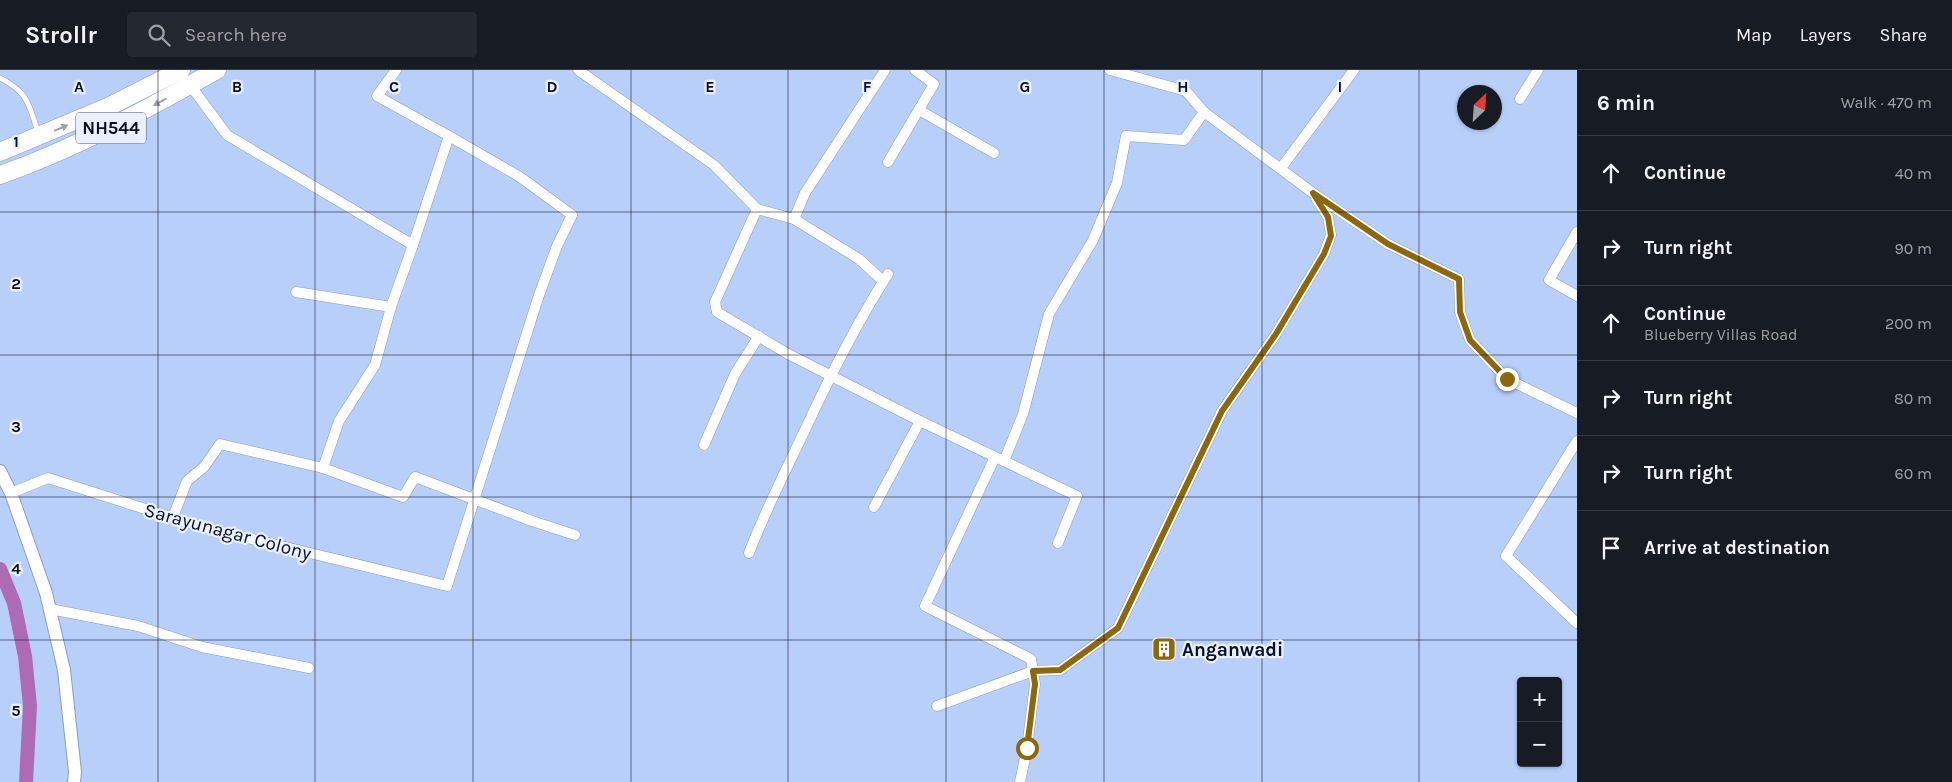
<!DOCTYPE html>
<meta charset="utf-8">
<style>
body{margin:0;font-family:Karla,sans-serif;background:#242831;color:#f1f3f6}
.controls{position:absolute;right:15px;bottom:15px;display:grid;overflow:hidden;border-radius:5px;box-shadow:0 1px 4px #0004}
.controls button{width:45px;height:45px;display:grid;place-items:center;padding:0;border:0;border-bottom:1px solid #363941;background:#171b24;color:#f1f3f6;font:25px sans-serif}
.compass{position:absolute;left:1457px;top:15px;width:45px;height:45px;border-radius:50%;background:#171b24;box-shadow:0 1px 4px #0004;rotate:25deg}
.stop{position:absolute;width:15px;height:15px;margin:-11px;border:4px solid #8d680a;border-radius:50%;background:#fff}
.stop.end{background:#8d680a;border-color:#fff;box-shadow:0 1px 5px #0008}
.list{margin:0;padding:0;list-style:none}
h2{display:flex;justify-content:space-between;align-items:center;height:65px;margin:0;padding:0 20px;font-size:21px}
h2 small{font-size:16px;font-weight:400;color:#9ea1a6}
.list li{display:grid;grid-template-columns:32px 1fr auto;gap:15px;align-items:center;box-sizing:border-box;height:75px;padding:0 20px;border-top:1px solid #363941}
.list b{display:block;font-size:19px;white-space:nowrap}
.list p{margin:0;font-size:16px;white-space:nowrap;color:#9ea1a6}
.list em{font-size:16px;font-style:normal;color:#9ea1a6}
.icon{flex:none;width:28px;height:28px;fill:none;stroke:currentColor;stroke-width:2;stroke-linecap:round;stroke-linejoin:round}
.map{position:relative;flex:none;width:1577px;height:712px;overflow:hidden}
header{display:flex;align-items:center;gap:30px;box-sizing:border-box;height:70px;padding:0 25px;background:#171b24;border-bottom:1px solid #363941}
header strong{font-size:24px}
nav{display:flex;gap:28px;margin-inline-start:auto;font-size:18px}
.search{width:350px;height:45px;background:#242831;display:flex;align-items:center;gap:12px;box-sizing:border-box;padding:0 18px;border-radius:5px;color:#9ea1a6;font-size:19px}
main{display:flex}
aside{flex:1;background:#171b24}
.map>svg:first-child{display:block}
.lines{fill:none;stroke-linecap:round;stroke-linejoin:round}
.stream{stroke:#7c4f88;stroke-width:4.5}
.canal{stroke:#ad6ab5;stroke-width:14}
.service-casing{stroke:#879dc7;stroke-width:6}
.minor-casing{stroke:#879dc7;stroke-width:11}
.tertiary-casing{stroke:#879dc7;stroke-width:14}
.trunk-casing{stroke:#879dc7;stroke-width:19}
.service{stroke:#fff;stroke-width:5}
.minor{stroke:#fff;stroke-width:10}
.tertiary{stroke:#fff;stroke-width:12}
.trunk{stroke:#fff;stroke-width:18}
.oneway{fill:#9da0a6}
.route{stroke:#8d680a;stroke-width:6}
.grid{fill:none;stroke:#091120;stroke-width:1;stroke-opacity:0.55}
.labels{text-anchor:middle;stroke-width:4.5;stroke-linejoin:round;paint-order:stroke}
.shield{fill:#e8effd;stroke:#4c5462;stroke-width:1}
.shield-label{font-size:18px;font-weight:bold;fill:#091120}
.street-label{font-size:19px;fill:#091120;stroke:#e8effd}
.poi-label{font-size:19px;font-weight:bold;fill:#091120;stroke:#e8effd;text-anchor:start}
.grid-label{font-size:16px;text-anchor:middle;font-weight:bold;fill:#091120;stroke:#e8effd;stroke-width:4.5;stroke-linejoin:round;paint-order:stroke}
</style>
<header>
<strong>Strollr</strong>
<div class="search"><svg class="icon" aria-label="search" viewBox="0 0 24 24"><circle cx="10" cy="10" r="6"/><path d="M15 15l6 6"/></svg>Search here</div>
<nav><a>Map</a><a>Layers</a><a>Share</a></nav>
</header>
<main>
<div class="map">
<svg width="1577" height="712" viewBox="0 0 1577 712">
<rect width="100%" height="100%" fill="#b8cffa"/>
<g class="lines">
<!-- stream -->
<polyline class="stream" points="0,507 3,506"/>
<!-- canal -->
<polyline class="canal" points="0,499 14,533 25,586 30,636 26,712"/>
<!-- service casing -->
<g class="service-casing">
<path id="service" d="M0,8C29,23 28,33 38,62"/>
</g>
<!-- minor casing -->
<g class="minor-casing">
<g id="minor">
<polyline points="396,0 377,26 449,66 413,175"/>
<polyline points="578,0 714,95 757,139 715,232 717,242 788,284 920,351 1077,426 1058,473"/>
<polyline points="1110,0 1186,21 1204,42"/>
<polyline points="190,15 227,65 413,175 391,237 375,295 339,351 323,398 403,427 415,407 532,451 575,465"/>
<polyline points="1520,29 1538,0"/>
<polyline points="919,40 994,83"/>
<polyline points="888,92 934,14 915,0"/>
<polyline points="1281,98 1354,0"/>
<polyline points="757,139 794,149 859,189 883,211"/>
<polyline points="794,149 805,123 885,0"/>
<polyline points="1577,162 1549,210 1577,226"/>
<polyline points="296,222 391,237"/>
<polyline points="1577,371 1506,486 1577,553"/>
<polyline points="704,375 735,304 759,266"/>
<polyline points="995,387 925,536 1031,589 1035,614 1027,678 1020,712"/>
<polyline points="1004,391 1023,344 1049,244 1093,170 1117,113 1126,66 1184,70 1204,42 1317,126 1388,174 1459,209 1460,242 1470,270 1507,309 1577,343"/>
<polyline points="11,423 48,408 202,457 447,516 538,228 557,176 572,145 520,107 449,66"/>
<polyline points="874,437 920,351"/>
<polyline points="173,447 187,411 204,397 220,374 323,398"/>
<path d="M749,483C765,441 785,402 804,362C829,308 856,254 888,204"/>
<polyline points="50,539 138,556 202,577 309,598"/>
<polyline points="937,636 1033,601 1060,600 1118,558 1222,341 1276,264 1324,184 1331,165 1328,147 1316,128"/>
</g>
</g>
<!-- tertiary casing -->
<g class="tertiary-casing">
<polyline id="tertiary" points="0,401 11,423 46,523 64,600 75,702 74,712"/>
</g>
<!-- trunk casing -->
<g class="trunk-casing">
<g id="trunk">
<polyline points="0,82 110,36 181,0"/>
<path d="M0,105C77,78 147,39 217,0"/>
</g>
</g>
<!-- service -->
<use href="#service" class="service"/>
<!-- minor -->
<use href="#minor" class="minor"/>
<!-- tertiary -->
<use href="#tertiary" class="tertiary"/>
<!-- trunk -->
<use href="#trunk" class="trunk"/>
</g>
<!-- one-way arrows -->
<defs><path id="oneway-solid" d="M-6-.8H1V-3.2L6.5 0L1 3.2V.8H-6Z" transform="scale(1.25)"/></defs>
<g class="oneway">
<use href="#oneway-solid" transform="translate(160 32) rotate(151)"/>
<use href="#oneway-solid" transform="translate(61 58) rotate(-23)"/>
</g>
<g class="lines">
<!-- route -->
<polyline class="route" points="1027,678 1035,614 1033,601 1060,600 1118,558 1222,341 1276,264 1324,184 1331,166 1328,147 1313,123 1388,174 1459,209 1460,242 1470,270 1507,309"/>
</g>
<!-- grid -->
<path class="grid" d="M158,0V712M315,0V712M473,0V712M631,0V712M788,0V712M946,0V712M1104,0V712M1262,0V712M1419,0V712M0,142H1577M0,285H1577M0,427H1577M0,570H1577"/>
<!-- icons -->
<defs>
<g id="building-square" transform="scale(1.25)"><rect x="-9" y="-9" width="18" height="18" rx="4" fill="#8d680a" stroke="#e8effd"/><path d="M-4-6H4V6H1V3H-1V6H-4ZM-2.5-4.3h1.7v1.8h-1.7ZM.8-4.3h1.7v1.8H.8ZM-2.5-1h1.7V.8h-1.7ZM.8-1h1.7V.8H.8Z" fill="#fff"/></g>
</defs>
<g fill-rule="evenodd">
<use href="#building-square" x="1164" y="579"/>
</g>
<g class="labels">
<!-- shield labels -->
<rect class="shield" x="76" y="42.5" width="70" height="31" rx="4"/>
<g class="shield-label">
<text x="111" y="64">NH544</text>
</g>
<!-- street labels -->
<g class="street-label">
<text transform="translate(228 461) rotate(15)" y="7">Sarayunagar Colony</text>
</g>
<!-- poi labels -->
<g class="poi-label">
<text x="1182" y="586">Anganwadi</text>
</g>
</g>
<g class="grid-label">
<text x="79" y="22">A</text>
<text x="237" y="22">B</text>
<text x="394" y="22">C</text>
<text x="552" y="22">D</text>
<text x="710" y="22">E</text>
<text x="867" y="22">F</text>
<text x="1025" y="22">G</text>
<text x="1183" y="22">H</text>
<text x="1340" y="22">I</text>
<text x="16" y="77">1</text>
<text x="16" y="219">2</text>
<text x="16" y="362">3</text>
<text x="16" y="504">4</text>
<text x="16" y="646">5</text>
</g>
</svg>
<div class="controls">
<button>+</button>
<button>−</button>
</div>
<svg class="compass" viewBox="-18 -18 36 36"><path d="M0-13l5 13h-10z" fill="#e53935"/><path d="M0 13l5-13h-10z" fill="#9ea1a6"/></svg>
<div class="stop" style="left:1027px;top:678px"></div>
<div class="stop end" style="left:1507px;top:309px"></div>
</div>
<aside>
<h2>6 min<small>Walk · 470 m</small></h2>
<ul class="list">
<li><svg class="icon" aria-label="ahead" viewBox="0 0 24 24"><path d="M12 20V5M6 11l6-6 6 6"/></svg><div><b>Continue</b></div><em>40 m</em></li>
<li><svg class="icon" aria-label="right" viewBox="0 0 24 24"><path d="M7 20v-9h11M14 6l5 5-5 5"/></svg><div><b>Turn right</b></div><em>90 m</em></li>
<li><svg class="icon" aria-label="ahead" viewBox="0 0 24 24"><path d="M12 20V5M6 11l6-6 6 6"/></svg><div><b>Continue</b><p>Blueberry Villas Road</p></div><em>200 m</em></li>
<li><svg class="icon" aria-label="right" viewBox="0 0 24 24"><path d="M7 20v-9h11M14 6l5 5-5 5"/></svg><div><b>Turn right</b></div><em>80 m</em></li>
<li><svg class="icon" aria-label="right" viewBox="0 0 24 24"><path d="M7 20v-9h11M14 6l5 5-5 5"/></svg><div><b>Turn right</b></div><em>60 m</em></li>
<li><svg class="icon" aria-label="arrive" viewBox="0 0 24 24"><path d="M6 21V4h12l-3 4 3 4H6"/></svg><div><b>Arrive at destination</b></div></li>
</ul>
</aside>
</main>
